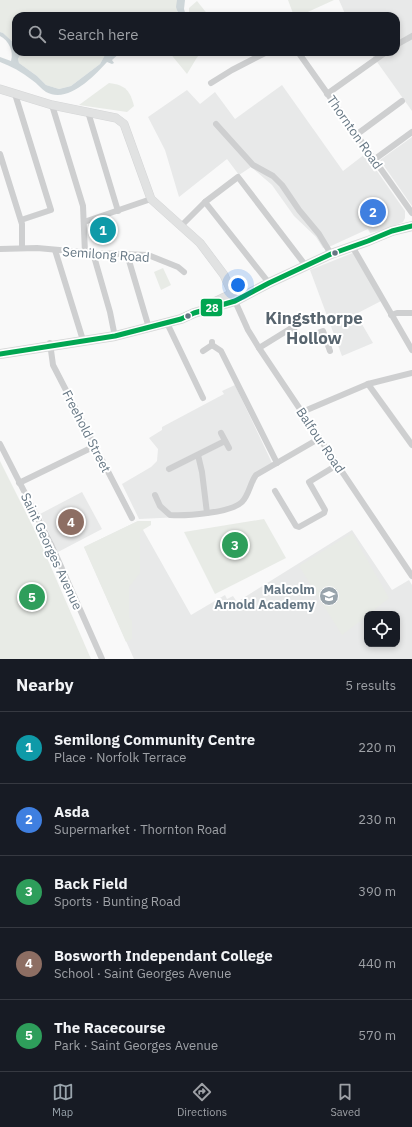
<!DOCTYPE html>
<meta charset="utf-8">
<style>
body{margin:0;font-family:"IBM Plex Sans",sans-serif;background:#242831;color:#f1f3f6}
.controls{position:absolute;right:12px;bottom:12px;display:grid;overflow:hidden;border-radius:8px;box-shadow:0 2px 6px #0003}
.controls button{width:36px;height:36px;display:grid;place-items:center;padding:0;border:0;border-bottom:1px solid #363941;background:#171b24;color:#f1f3f6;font:20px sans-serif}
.you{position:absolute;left:238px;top:285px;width:14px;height:14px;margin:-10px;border:3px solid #fff;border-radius:50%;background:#1a73e8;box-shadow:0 0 0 6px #1a73e833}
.badge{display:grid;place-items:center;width:26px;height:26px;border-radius:50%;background:#99a4ac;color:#fff;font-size:13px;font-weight:700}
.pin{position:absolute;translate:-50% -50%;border:2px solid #fff;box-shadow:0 1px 4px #0006}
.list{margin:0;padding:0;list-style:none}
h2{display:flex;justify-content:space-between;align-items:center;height:52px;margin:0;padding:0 16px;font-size:17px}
h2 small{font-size:13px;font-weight:400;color:#9ea1a6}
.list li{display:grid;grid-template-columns:26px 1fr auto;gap:12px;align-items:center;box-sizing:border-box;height:72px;padding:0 16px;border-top:1px solid #363941}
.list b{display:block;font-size:15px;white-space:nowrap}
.list p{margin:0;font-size:13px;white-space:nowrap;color:#9ea1a6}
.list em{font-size:13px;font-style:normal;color:#9ea1a6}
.icon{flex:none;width:22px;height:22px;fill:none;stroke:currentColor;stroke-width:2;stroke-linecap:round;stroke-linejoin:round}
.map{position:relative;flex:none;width:412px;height:659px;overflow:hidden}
.search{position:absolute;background:#171b24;box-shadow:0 2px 6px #0003;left:12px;right:12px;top:12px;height:44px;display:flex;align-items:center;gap:10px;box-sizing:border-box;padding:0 14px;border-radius:12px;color:#9ea1a6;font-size:15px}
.sheet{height:412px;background:#171b24}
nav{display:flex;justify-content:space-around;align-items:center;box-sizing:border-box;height:56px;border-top:1px solid #363941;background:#171b24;font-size:11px;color:#9ea1a6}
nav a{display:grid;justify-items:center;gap:2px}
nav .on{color:#99a4ac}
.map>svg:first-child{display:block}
.built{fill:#e8e9e9;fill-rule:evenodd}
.green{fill:#e8ebe6}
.water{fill:#ced6d9}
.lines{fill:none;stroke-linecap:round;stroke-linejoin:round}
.major-casing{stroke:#d5d6d7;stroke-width:9}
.highway-casing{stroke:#d5d6d6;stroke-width:10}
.minor{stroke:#cecfd0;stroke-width:6}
.major{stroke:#e1e2e2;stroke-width:8}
.highway{stroke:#e1e2e2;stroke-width:9}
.bus-1-casing{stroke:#fff;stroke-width:8}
.bus-1{stroke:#00a651;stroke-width:5}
.bus-dot{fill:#657683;stroke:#fff;stroke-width:1.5}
.labels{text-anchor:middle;stroke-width:4;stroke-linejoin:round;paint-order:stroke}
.street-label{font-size:13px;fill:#657683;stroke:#fff}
.poi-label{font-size:13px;font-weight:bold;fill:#657683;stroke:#fff;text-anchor:end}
.district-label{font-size:17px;font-weight:bold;fill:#57646e;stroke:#fff}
.line-badge{stroke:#fff;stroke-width:1.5}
.badge-label{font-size:11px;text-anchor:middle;font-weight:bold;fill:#fff}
</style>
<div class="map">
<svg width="412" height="659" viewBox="0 0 412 659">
<rect width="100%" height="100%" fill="#f9f9f9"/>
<!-- built -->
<g class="built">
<polygon points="339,0 412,0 412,111 370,52 396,52 396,16 346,16"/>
<polygon points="282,85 343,171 365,154 405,211 405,218 403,222 384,230 370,233 368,229 331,246 323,248 316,237 294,216 272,185 251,167 239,175 227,159 179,197 165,150 148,117 187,90 200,104 215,92 235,119"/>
<polygon points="412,137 412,206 380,160"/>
<polygon points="355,252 383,300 356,314 373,343 342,356 310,270"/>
<polygon points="235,385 273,465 255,479 243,504 202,516 139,519 122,484 151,467 157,461 158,449 149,438 162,430 162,427 224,394 222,391"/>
<polygon points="82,492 102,529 58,552 40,514"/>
<path d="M138,521L191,615L225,595L227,599L233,596L237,602L352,530L392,590L409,580L412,585V659H134L84,547ZM367,614H397V644H367Z"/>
</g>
<!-- green -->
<g class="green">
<polygon points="0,0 177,0 177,11 179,16 16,16 16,45 3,33 0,32"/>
<polygon points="288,0 334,0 299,16 294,16"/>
<polygon points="197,1 209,16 189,16 189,8"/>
<polygon points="20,52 110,52 105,55 100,64 71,86 59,89 46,85 37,76 19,63 18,59 20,55"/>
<polygon points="169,52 201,52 196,59 187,74"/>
<path d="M109,83C126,85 130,91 134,106L127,112L79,105Z"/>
<polygon points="163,268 171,285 161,290 154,272"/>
<polygon points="0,461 37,535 91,659 0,659"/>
<polygon points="264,519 286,558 215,594 184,532"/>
<polygon points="138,521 151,521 151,525 141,531 140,534 140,573 129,587 129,617 132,621 132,639 126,642 84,547"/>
<polygon points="352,533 389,598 369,614 367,614 367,616 342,635 299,566"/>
</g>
<!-- water -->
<g class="water">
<polygon points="177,0 185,0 184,9 186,16 179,16 176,7"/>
<path d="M0,32L3,33L16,45V52H20V55L18,59L19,63L37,76L46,85L59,89L71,86L100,64L105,55L110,52H121L112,60L114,63L112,64L107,62C93,77 68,104 46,92C41,89 37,83 32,80C22,72 11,66 0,62V57L11,61C14,51 9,41 0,36Z"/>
</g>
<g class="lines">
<!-- major casing -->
<g class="major-casing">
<polyline id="major" points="0,89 52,105 116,118 124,124 151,199 200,243 224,275 235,300"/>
</g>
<!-- highway casing -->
<g class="highway-casing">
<g id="highway">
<polyline points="213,303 232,294"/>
<polyline points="0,354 115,336 181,319 194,313 235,301 269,283 331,254 368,241 392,231 412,226"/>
</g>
</g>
<!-- minor -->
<g class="minor">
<polyline points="396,45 412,36"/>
<polyline points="298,52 412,213"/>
<polyline points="211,83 232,70 267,52"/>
<polyline points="15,94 51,210 21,220"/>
<polyline points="327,94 386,52"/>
<polyline points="52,105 83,206 85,253"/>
<polyline points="88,112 118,211"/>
<polyline points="216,124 253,165 273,176 282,185 299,210 319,234 331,254"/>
<polyline points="356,135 402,101"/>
<polyline points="0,154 22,224 22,248"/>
<polyline points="375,159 412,132"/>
<polyline points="205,202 269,283"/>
<polyline points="84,222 151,199"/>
<polyline points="181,226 205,202 238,177 306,266"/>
<polyline points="352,246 412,350"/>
<polyline points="0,249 37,248 93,253 148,255 178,267 184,272"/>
<polyline points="55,250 82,337"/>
<polyline points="93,253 110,312 114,332"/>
<polyline points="127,254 149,328"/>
<polyline points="235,301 248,330 259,348 412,576"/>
<polyline points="391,315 397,313 412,313"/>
<polyline points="287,318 300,340 323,331 330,351"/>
<polyline points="167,323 203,398"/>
<polyline points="50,343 53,365 132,518"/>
<polyline points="212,345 221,351 277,463"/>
<polyline points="259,348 293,327"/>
<polyline points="203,351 212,345 212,342"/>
<polyline points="368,384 412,445"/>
<polyline points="302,412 368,384 412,373"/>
<polyline points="221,433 229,448"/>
<polyline points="0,444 51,544 102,659"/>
<polyline points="198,455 202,472 207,513"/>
<polyline points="169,469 225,441"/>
<polyline points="19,483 95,446"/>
<polyline points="275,491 296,526 299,527 324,513 325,510 309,482 337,465"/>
<path d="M155,495L160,506L170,515C185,516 231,513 242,502C249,495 250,483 256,475L320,438"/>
</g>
<!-- major -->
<use href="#major" class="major"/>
<!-- highway -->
<use href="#highway" class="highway"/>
<!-- bus-1 casing -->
<g class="bus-1-casing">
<polyline id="bus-1" points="0,354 115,336 181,319 194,313 235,301 269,283 331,254 368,241 392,231 412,226"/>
</g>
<!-- bus-1 -->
<use href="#bus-1" class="bus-1"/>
</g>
<!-- icons -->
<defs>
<g id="school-disc" transform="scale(1)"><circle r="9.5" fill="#99a4ac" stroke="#fff"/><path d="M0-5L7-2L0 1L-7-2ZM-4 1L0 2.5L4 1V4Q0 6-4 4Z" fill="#fff"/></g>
</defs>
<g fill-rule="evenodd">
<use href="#school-disc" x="329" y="596"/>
</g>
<!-- markers -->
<g class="bus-dot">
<circle cx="335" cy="253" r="3.5"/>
<circle cx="188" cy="316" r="3.5"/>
</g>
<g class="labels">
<!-- street labels -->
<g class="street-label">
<text transform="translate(355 132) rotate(55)" y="5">Thornton Road</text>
<text transform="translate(106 254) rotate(4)" y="5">Semilong Road</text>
<text transform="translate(87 431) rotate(63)" y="5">Freehold Street</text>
<text transform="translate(321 440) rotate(56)" y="5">Balfour Road</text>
<text transform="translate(52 551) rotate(65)" y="5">Saint Georges Avenue</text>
</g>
<!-- poi labels -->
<g class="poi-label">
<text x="315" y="594">Malcolm<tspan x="315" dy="15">Arnold Academy</tspan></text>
</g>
<!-- district labels -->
<g class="district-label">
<text x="314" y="324">Kingsthorpe<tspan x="314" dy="20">Hollow</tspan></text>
</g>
</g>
<rect class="line-badge" x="200" y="298" width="23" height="19" rx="4" fill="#00a651"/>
<g class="badge-label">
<text x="212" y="312">28</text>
</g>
</svg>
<div class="controls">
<button><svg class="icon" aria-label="locate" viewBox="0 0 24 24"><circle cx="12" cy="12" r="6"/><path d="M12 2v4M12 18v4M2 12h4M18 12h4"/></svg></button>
</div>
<div class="you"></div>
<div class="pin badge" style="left:103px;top:230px;background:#0f9aa8">1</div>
<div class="pin badge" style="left:373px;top:212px;background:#3f7fe0">2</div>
<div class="pin badge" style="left:235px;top:545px;background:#2e9e5b">3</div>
<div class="pin badge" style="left:71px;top:522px;background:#8d6e63">4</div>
<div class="pin badge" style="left:32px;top:597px;background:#2e9e5b">5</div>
<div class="search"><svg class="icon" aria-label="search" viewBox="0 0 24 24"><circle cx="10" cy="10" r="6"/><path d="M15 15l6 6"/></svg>Search here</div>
</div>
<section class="sheet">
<h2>Nearby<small>5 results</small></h2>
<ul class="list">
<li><span class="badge" style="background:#0f9aa8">1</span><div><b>Semilong Community Centre</b><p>Place · Norfolk Terrace</p></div><em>220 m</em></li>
<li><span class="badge" style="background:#3f7fe0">2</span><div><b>Asda</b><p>Supermarket · Thornton Road</p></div><em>230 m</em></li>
<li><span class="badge" style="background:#2e9e5b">3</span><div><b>Back Field</b><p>Sports · Bunting Road</p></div><em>390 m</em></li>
<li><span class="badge" style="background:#8d6e63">4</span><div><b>Bosworth Independant College</b><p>School · Saint Georges Avenue</p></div><em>440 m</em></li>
<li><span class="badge" style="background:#2e9e5b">5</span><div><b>The Racecourse</b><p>Park · Saint Georges Avenue</p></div><em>570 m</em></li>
</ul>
</section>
<nav>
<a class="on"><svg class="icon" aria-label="map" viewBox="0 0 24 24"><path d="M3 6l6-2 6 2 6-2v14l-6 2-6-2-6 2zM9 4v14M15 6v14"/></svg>Map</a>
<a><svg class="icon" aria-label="directions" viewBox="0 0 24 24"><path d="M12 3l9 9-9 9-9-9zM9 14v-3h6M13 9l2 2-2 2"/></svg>Directions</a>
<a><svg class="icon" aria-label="saved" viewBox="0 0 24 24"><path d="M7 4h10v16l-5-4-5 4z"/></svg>Saved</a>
</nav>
